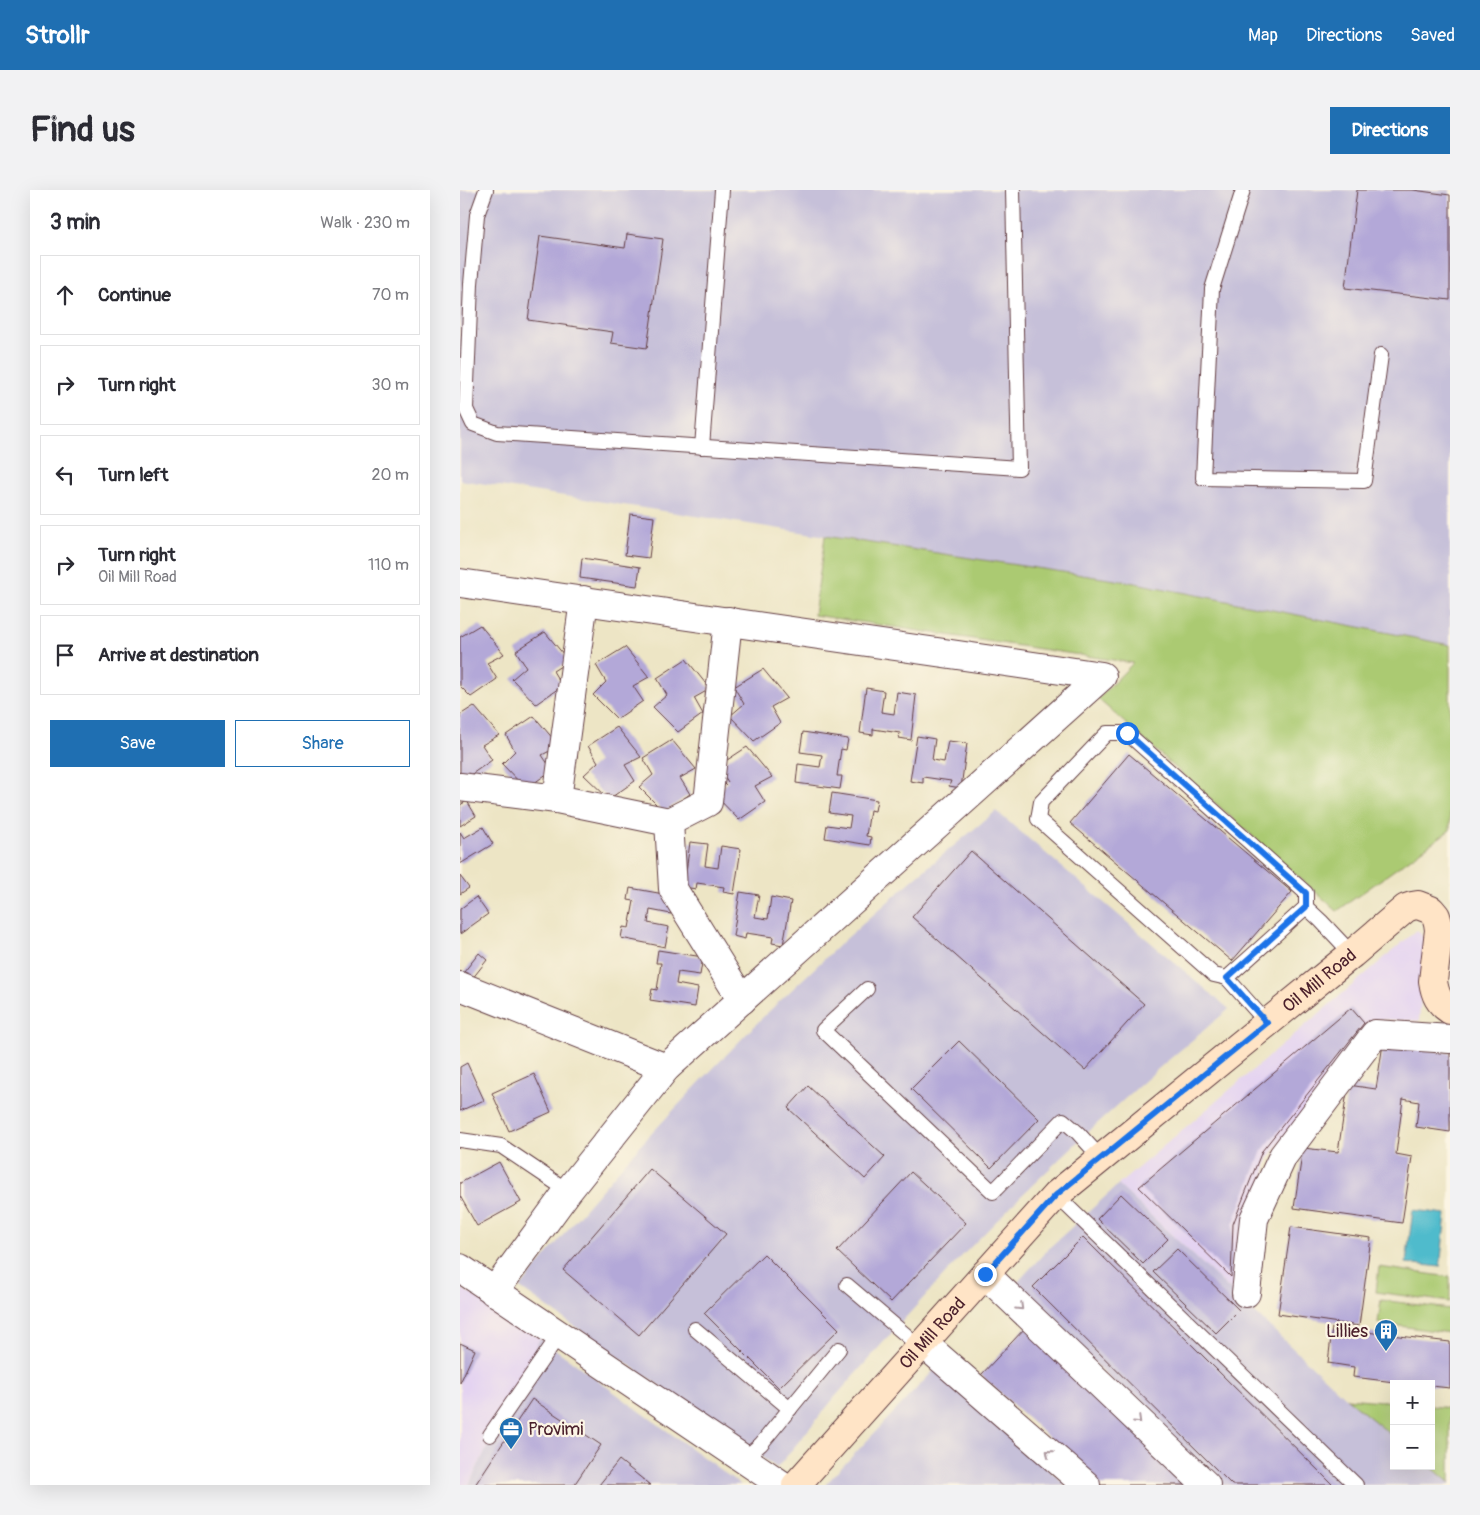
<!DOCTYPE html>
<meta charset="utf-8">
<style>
body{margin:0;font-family:Pangolin,sans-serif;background:#f2f2f3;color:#2b2b33}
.controls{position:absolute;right:15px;bottom:15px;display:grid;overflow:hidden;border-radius:0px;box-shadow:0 5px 20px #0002}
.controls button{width:45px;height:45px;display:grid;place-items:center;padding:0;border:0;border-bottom:1px solid #e1e1e2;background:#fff;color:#2b2b33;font:25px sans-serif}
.stop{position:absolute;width:15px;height:15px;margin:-11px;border:4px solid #1a73e8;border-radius:50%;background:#fff}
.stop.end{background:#1a73e8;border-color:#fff;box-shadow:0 1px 5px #0008}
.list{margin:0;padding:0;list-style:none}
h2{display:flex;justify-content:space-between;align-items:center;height:65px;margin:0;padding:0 20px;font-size:21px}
h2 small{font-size:16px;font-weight:400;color:#7c7c81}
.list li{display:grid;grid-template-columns:32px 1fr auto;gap:15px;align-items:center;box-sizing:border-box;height:80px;margin:0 10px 10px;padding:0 10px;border:1px solid #e1e1e2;border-radius:0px}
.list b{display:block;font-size:19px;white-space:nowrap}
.list p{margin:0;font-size:16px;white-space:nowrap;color:#7c7c81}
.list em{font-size:16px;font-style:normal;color:#7c7c81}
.actions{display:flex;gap:10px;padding:15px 20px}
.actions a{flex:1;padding:11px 0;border:1px solid #1f6fb2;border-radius:0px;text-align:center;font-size:18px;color:#1f6fb2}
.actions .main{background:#1f6fb2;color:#fff}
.icon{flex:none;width:28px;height:28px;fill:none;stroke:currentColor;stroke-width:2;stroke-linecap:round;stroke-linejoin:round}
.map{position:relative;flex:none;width:990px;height:1295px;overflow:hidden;border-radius:0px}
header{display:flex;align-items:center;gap:30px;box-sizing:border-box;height:70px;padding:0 25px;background:#1f6fb2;color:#fff}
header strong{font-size:24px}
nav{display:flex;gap:28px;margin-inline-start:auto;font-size:18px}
.intro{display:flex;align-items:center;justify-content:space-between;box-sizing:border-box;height:120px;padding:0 30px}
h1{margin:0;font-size:35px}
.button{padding:12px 22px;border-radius:0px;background:#1f6fb2;color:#fff;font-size:18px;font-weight:700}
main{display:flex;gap:30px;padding:0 30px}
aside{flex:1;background:#fff;border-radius:0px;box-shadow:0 5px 20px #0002}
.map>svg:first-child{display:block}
.built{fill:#e4d3f1}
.industrial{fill:#c6c0d9}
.green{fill:#abca72;stroke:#7a744e}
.water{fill:#50bbcc;stroke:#4d6d7c}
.building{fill:#b3a8d8}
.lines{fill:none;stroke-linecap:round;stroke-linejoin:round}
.lane-casing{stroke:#623d42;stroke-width:16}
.street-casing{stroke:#623d42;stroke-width:30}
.secondary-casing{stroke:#623d42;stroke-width:30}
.lane{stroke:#fff;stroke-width:14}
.street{stroke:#fff;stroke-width:28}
.secondary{stroke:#ffe4c6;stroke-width:28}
.oneway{stroke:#ae9aa0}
.route{stroke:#1a73e8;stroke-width:6}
.labels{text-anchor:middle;stroke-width:4.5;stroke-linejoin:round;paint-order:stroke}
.street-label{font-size:18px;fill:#4a1f2b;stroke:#fcf5e5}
.poi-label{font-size:18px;fill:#4a1f2b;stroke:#fcf5e5;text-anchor:end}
</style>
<header>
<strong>Strollr</strong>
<nav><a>Map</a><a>Directions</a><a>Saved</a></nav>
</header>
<div class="intro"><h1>Find us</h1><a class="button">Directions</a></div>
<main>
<aside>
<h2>3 min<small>Walk · 230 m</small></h2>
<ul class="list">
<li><svg class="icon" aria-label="ahead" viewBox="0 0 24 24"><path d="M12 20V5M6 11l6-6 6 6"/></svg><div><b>Continue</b></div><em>70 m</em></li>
<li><svg class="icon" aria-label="right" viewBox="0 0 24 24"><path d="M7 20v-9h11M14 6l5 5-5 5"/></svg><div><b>Turn right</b></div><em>30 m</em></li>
<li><svg class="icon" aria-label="left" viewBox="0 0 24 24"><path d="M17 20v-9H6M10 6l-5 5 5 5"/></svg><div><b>Turn left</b></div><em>20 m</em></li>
<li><svg class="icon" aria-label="right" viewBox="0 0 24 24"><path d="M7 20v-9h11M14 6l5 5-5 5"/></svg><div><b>Turn right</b><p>Oil Mill Road</p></div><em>110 m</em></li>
<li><svg class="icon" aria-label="arrive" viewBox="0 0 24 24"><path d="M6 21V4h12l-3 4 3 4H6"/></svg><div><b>Arrive at destination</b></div></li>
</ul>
<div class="actions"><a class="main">Save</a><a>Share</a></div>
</aside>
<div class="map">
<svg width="990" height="1295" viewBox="0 0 990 1295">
<rect width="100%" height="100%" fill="#fcf5e5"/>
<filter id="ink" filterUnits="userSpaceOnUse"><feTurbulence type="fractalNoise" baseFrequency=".02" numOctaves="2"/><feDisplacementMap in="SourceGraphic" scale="10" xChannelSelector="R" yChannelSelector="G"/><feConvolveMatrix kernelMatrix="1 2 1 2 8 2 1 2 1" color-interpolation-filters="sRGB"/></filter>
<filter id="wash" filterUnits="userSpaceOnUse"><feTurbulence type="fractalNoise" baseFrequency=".0096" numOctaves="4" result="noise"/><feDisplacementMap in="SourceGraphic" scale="20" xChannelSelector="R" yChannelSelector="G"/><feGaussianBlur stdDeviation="1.12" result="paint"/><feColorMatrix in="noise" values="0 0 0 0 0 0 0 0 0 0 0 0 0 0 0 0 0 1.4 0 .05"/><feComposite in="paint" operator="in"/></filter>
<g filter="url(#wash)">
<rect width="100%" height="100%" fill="#ede5c5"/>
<!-- built -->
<g class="built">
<polygon points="957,740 966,750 959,831 914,829 808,969 775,1104 658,995"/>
<polygon points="0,1097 80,1148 9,1295 0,1295"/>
</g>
<!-- industrial -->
<g class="industrial">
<polygon points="0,0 990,0 990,455 675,393 0,290"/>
<polygon points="536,621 769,819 698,879 629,941 562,1005 498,1070 436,1138 375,1207 317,1278 60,1098 117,1028 177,959 239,893 302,828 378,756 456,687"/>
<polygon points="658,995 886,1208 934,1247 934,1276 970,1276 990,1293 990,1295 757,1295 555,1095 590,1057"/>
<polygon points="80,1148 281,1295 9,1295"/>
<polygon points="476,1178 606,1295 365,1295"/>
</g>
<!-- green -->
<g class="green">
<polygon points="365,346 675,393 990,455 990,640 877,721 638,509 673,473 354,425"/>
<polygon points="919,1077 990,1087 990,1112 916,1102"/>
<polygon points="921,1110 990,1119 990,1143 918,1133"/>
<polygon points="886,1208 934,1212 934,1247"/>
<polygon points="971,1216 990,1218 990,1293 970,1276 971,1276"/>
</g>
<!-- water -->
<polygon class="water" points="953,1020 986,1024 980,1077 946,1073"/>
<g id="blocks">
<!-- building -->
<g class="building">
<polygon points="897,0 953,0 990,5 990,110 885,98"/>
<polygon points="167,44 203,49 187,158 151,153 153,142 68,130 80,46 165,58"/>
<polygon points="170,324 194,327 189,368 165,365"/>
<polygon points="122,368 180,377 177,396 120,388"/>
<polygon points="20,435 44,464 27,473 37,489 11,507 0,496 0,447"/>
<polygon points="85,442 109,471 93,481 102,496 76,514 52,489 66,477 56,461"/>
<polygon points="165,457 189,487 173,496 183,511 157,529 133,505 146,492 136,475"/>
<polygon points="226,469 250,499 234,508 243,524 218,542 193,517 207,505 197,488"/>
<polygon points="303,479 327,508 311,517 320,533 294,551 270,526 284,514 274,497"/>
<polygon points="406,498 424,501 421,522 434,524 437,502 456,505 451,550 439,548 440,543 413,539 413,545 400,543"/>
<polygon points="14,516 39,545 22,555 32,570 6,588 0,582 0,525"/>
<polygon points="74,526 99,556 82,565 92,580 66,599 42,574 55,561 46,545"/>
<polygon points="157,537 181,567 165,575 175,591 149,609 124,585 138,572 128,556"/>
<polygon points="343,542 388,549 386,560 381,559 377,586 382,586 380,599 336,593 338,574 360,577 362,565 340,562"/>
<polygon points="457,546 475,549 472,570 484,572 488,551 507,553 501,598 489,596 491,591 463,587 463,593 450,591"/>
<polygon points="212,550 236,579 220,588 230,604 204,622 179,597 193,585 183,568"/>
<polygon points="287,557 312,587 295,596 305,612 279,630 255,605 268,592 258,576"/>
<polygon points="669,564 832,702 772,771 610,633"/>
<polygon points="372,603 417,610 415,621 410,620 406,646 411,647 410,655 365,648 367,635 389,638 391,626 369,623"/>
<polygon points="7,611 16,626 0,636 0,615"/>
<polygon points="23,637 33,654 0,674 0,642 4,648"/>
<polygon points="230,652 248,654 245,676 258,678 261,656 281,659 274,704 263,702 264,697 237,693 236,699 224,697"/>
<polygon points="511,661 684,814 625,880 452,727"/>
<polygon points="0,686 9,698 0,704"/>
<polygon points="170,698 215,706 211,724 190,720 188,733 209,737 205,757 161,748 163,737 169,738 174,711 168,710"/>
<polygon points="280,702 299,705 295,727 308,729 311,707 331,711 323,755 312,753 313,747 286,743 285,749 273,746"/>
<polygon points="16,707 28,724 0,744 0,719"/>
<polygon points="198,760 243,767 240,785 218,782 216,794 238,798 235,817 190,810 192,799 197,800 201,773 196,773"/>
<polygon points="19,763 27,770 12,789 4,782"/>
<polygon points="891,818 904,833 802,961 773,1034 771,1087 679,997"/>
<polygon points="499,851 579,929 531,978 451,899"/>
<polygon points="923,854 990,863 990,942 956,937 959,912 943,909 936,964 952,967 942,1033 834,1018 843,958 878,962 888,895 916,899"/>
<polygon points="7,873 24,910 0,921 0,877"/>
<polygon points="74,884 91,922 49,941 32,903"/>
<polygon points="348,896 425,967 405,989 328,918"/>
<polygon points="39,972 61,1012 17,1036 0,1006 0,993"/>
<polygon points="190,979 266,1044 179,1145 103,1080"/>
<polygon points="451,982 506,1033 431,1112 377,1061"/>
<polygon points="661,1004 708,1049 683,1074 637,1029"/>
<polygon points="831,1037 911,1048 899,1136 818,1124"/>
<polygon points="623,1047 873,1295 772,1295 573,1097"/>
<polygon points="717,1059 779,1120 756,1143 693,1082"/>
<polygon points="304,1064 379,1139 319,1198 244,1123"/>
<polygon points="566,1137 738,1295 640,1295 521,1185"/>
<polygon points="872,1138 990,1152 990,1198 971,1196 971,1194 951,1194 893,1187 894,1177 868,1173"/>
<polygon points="0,1153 15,1160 0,1193"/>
<polygon points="72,1209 141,1255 114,1295 15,1295"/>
<polygon points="159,1270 190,1295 139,1295"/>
</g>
</g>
</g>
<g filter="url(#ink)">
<use href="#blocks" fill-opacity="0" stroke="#623d42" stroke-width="1"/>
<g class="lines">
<!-- lane casing -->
<g class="lane-casing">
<g id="lane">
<polyline points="26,0 17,25 11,94 6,219 13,234 37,243 559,278 553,0"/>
<polyline points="783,0 752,99 743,288 904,291 921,165"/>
<polyline points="242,257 262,0"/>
<polyline points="846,717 767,788 754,785 578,629 581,612 647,543 667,543 846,703 846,717 861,731 892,764"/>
<polyline points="767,788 807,833"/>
<polyline points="407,799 363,840 533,1002 603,930 618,943 641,968"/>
<polyline points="0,950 41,956 108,1001"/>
<polyline points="596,1005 896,1295"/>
<polyline points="387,1095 459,1156"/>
<polyline points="235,1139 330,1219"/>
<polyline points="30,1245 99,1145"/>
<polyline points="284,1269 301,1254 379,1159"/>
</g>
</g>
<!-- street casing -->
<g class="street-casing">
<g id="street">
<polyline points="0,393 642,486 206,878 108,1001 34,1102"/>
<polyline points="124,410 97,609 209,632 213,699 282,810"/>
<polyline points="0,597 97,609"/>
<polyline points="209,632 248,612 268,431"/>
<polyline points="0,796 206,878"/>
<polyline points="0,1078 322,1295"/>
<polyline points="525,1084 746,1295"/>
<polyline points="786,1103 794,1029 823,966 915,844 990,849"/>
<polyline points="463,1153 626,1295"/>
</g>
</g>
<!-- secondary casing -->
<g class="secondary-casing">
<g id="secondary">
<path id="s1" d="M336,1295L596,1005L892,764L946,718L952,716L958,715L971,720L976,726L978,733L979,740L973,791C975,805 979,813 990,820"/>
</g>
</g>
<!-- lane -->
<use href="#lane" class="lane"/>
<!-- street -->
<use href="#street" class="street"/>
<!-- secondary -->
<use href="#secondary" class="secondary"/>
</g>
<!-- one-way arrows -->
<defs><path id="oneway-chevron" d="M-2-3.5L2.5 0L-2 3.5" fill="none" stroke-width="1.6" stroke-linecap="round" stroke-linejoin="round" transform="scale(1.25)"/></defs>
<g class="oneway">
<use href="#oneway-chevron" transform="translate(560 1117) rotate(44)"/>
<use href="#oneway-chevron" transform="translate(678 1230) rotate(44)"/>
<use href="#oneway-chevron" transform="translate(589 1263) rotate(-139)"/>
</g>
</g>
<g class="lines" filter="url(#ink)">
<!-- route -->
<polyline class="route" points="525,1084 596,1005 807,833 767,788 846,717 846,703 667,543"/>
</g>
<!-- icons -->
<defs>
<g id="building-pin" transform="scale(1.25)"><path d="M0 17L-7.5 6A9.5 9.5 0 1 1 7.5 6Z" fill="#1f6fb2" stroke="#fcf5e5"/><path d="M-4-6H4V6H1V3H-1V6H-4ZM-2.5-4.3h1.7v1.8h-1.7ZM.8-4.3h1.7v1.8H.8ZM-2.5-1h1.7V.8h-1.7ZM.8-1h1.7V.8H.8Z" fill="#fff"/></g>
<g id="office-pin" transform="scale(1.25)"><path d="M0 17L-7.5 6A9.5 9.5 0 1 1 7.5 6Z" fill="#1f6fb2" stroke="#fcf5e5"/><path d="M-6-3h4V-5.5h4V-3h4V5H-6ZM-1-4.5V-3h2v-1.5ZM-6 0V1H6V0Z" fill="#fff"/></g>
</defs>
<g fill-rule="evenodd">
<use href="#building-pin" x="926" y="1141"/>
<use href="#office-pin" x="51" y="1239"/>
</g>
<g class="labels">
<!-- street labels -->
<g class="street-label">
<text dy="6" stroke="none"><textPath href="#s1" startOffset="729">Oil Mill Road</textPath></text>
<text dy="6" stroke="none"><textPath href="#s1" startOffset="204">Oil Mill Road</textPath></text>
</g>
<!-- poi labels -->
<g class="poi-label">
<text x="908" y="1147">Lillies</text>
<text x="68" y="1245" text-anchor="start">Provimi</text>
</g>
</g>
</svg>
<div class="controls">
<button>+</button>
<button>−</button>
</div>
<div class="stop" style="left:667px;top:543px"></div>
<div class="stop end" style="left:525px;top:1084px"></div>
</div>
</main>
